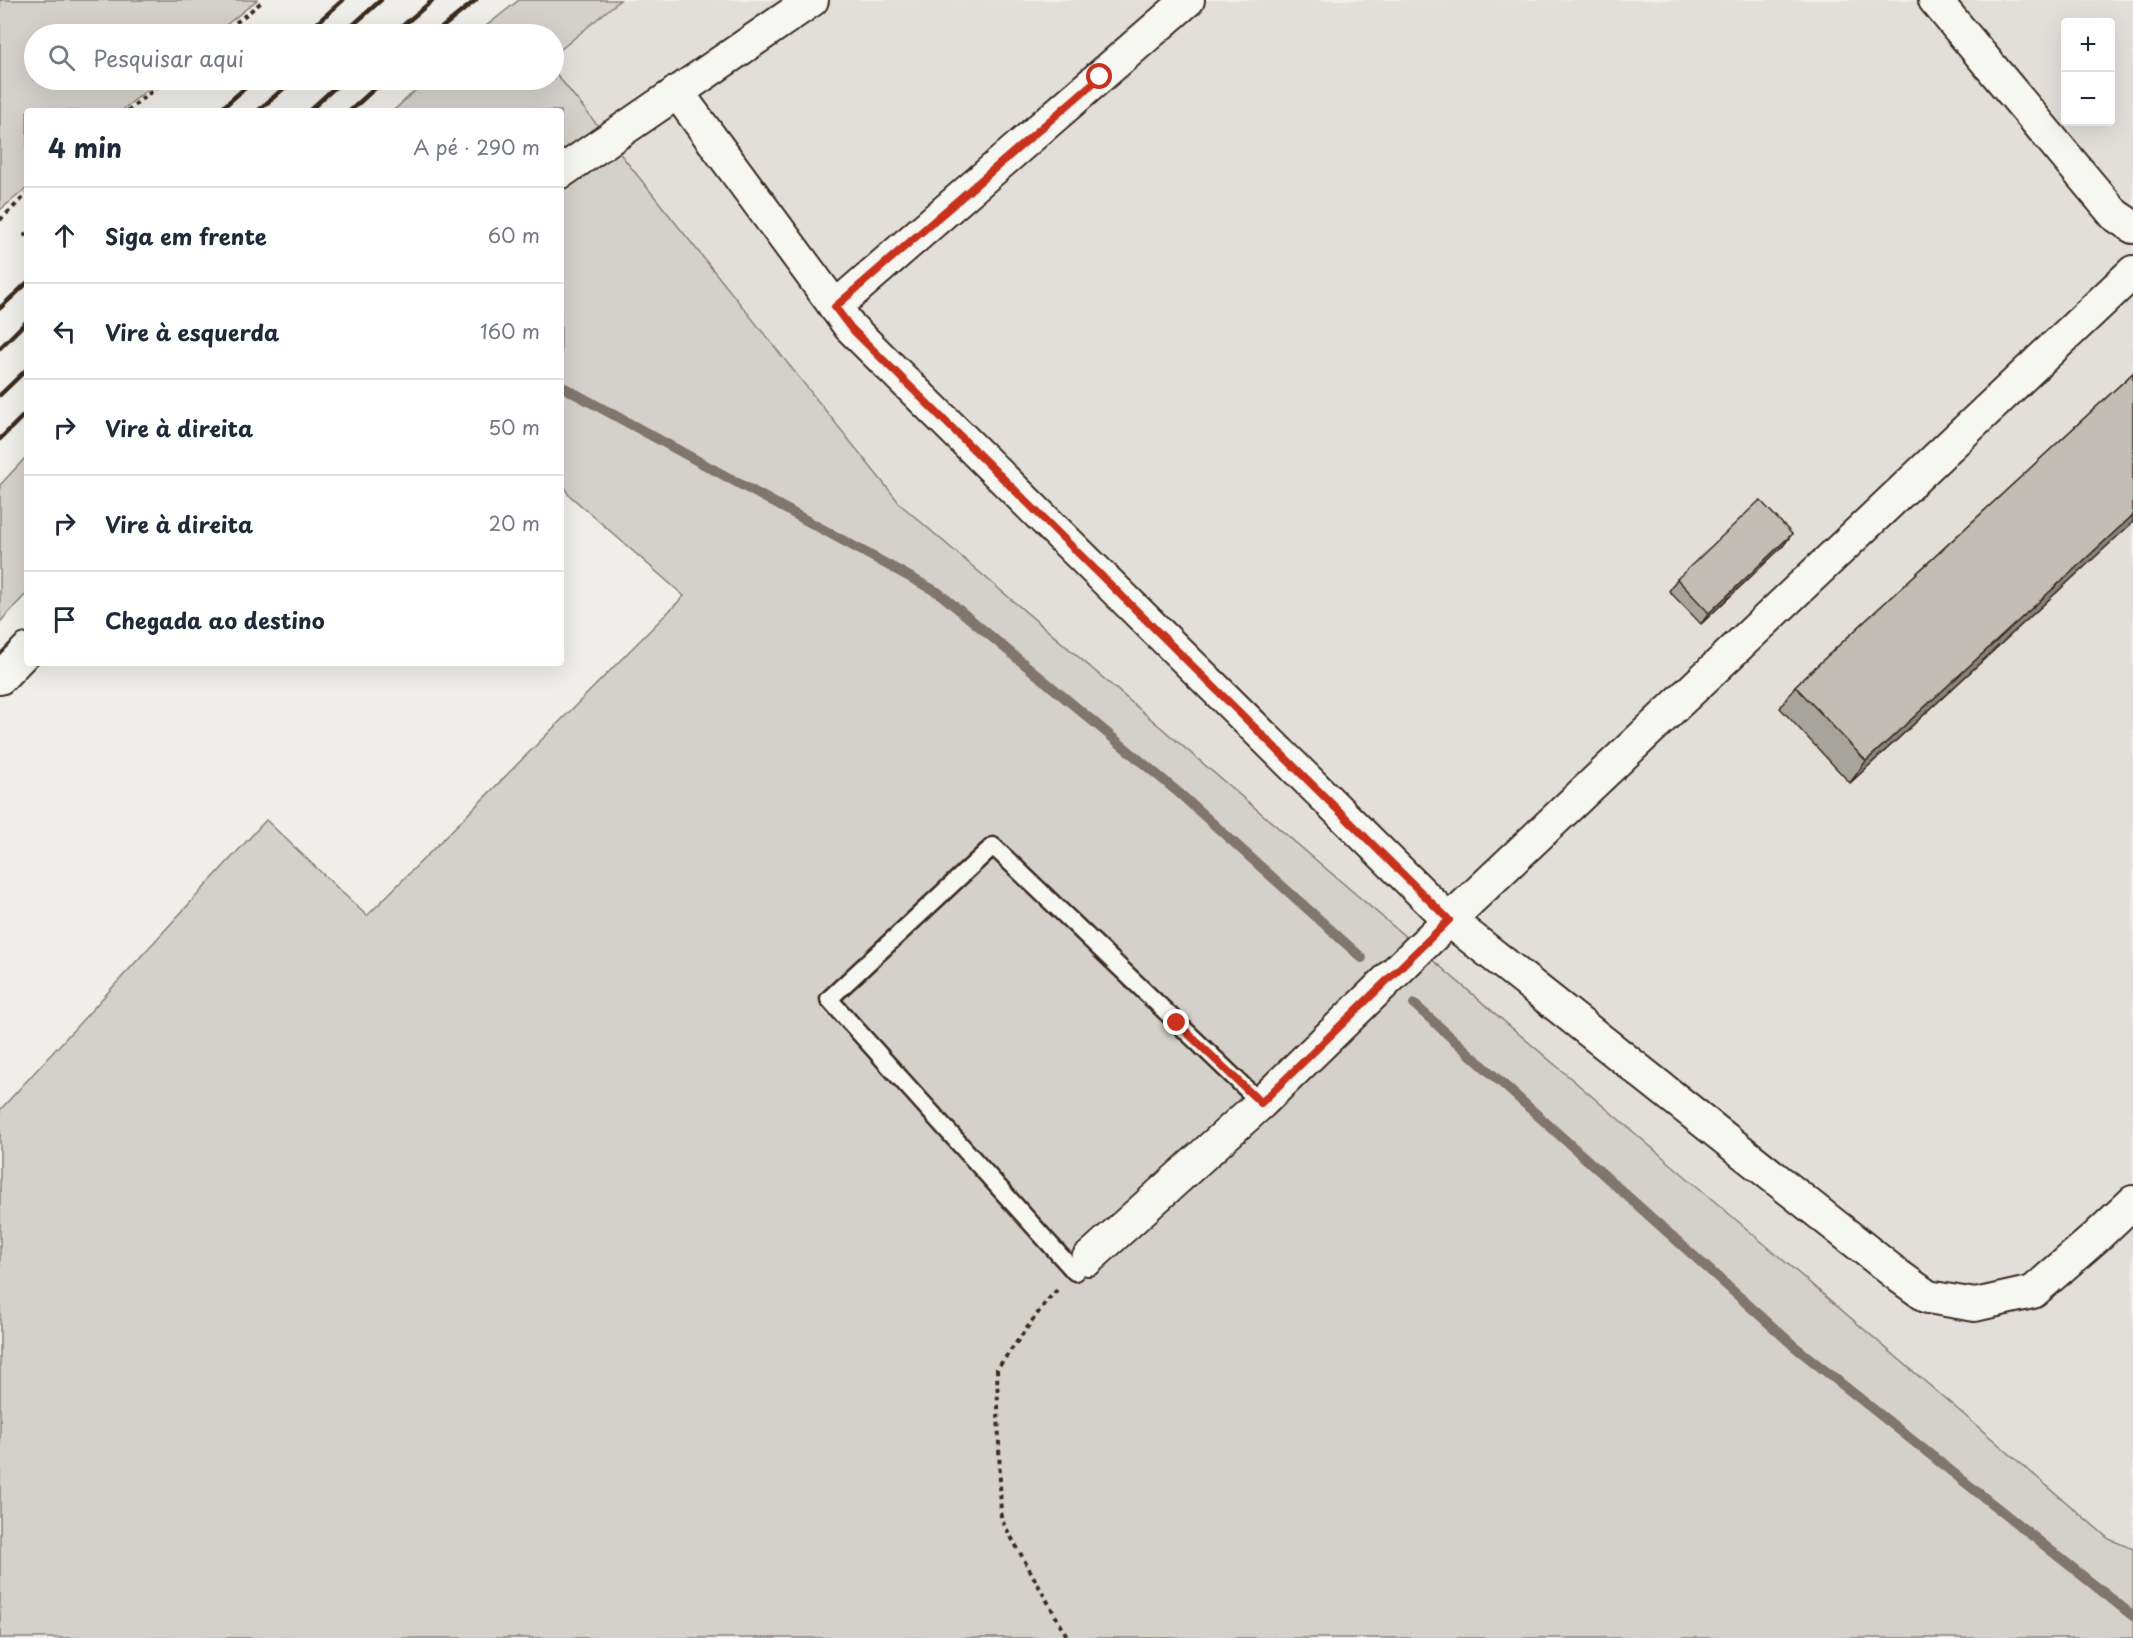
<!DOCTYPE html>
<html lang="pt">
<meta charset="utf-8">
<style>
body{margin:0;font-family:"Playpen Sans",sans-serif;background:#f6f6f7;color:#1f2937}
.controls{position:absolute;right:18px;top:18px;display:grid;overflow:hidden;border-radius:6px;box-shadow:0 6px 24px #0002}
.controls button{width:54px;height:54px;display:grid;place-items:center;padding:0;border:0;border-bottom:2px solid #e0e1e3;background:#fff;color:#1f2937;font:30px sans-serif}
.stop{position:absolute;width:18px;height:18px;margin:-14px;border:4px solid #c8321e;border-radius:50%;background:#fff}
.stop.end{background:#c8321e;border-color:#fff;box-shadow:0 2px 6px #0008}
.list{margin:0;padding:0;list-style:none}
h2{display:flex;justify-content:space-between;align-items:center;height:78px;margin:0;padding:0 24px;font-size:26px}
h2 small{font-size:20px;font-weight:400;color:#747a83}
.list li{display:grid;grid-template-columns:39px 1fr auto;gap:18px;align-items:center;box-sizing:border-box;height:96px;padding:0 24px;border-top:2px solid #e0e1e3}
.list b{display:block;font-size:22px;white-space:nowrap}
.list em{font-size:20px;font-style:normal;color:#747a83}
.icon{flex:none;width:33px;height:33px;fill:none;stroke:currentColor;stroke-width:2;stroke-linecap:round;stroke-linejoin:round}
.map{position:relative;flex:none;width:2133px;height:1638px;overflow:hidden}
.search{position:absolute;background:#fff;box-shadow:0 6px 24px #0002;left:24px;top:24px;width:540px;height:66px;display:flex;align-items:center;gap:15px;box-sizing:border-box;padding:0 21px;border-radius:33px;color:#747a83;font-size:22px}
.panel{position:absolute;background:#fff;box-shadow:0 6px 24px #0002;left:24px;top:108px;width:540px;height:558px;border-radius:6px}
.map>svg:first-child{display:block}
.built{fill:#e2dfdb;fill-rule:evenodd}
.green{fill:#d4d1cc;stroke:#887e75;stroke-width:1.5}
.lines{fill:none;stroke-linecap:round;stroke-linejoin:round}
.stream{stroke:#81766d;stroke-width:10}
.service-casing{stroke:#3b2a1e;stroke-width:21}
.minor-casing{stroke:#3b2a1e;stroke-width:36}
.path{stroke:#3b2a1e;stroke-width:4;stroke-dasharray:4.5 4.5;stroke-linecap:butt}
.service{stroke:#f6f6f2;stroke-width:16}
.minor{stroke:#f6f6f2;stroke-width:32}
.rail{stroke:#3b2a1e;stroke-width:4.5}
.wall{fill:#a7a39d;stroke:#3b2a1e;stroke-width:1.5}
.shaded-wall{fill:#888480;stroke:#3b2a1e;stroke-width:1.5}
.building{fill:#c2bdb7;stroke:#3b2a1e;stroke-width:1.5}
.route{stroke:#c8321e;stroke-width:8}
</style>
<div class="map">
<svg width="2133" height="1638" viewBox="0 0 2133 1638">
<rect width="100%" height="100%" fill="#efeeea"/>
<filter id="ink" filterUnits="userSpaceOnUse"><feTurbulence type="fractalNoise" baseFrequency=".0167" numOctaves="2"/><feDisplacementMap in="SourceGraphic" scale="12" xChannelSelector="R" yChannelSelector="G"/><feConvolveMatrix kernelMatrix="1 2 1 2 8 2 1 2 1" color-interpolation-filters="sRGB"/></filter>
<g filter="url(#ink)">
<!-- built -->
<path class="built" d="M620,0H2133V1549L2109,1539L901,505L554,71V55ZM2066,22H2110V122H2066Z"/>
<!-- green -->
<g class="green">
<polygon points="0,0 257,0 215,34 34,34 34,80 160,80 121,111 27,111 27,188 0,210"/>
<polygon points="519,0 620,0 554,55 554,34 476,34"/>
<polygon points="554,71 901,505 2109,1539 2133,1549 2133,1638 0,1638 0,1110 266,820 367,916 684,596 568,494 561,477 561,111 393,111 427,80 554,80"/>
<polygon points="27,456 27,593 0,622 0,485"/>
</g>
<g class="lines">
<!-- stream -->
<g class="stream">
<polyline points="561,386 939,593 1179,793 1362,958"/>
<polyline points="1414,1004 1794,1346 2133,1616"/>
</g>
<!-- service casing -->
<g class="service-casing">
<polyline id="service" points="1075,1272 829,999 993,846 1261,1103"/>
</g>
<!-- minor casing -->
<g class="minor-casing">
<g id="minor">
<polyline points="1935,0 2115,215 2133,227"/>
<polyline points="677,92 850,327 1449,920 1900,1277 1928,1297 1975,1305 2033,1292 2095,1238 2133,1202"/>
<polyline points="561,172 812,0"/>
<polyline points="835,307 1188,0"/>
<polyline points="0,678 27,650"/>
<polyline points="1088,1259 1261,1103 1449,920 2133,272"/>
</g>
</g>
<!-- path -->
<g class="path">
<polyline points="222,34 264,0"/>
<polyline points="127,111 166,80"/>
<polyline points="0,220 27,194"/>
<polyline points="27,233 25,235 27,237"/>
<polyline points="1057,1290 1046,1302 997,1369 1001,1519 1068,1638"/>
</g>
<!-- service -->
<use href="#service" class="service"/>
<!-- minor -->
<use href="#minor" class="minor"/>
<!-- rail -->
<g class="rail">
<polyline points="305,34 343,0"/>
<polyline points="343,34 381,0"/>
<polyline points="393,34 433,0"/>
<polyline points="434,34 476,0"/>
<polyline points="219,111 254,80"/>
<polyline points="258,111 293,80"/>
<polyline points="309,111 343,80"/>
<polyline points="350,111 384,80"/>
<polyline points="0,308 27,283"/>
<polyline points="0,348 27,321"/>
<polyline points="0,395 27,369"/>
<polyline points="0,439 27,412"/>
</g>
</g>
<!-- wall -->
<g class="wall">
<polygon points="2133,373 2133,522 1850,783 1780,708 1795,686"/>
<polygon points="1784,545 1701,624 1669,591 1677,579"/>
</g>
<!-- shaded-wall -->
<g class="shaded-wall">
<polygon points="2133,515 2133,522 1850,783 1866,761"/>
<polygon points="1792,534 1784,545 1701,624 1709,613"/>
</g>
<!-- building -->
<g class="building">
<polygon points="2133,373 2133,515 1866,761 1795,686"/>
<polygon points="1760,500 1792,534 1709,613 1677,579"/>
</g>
</g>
<g class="lines" filter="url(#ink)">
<!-- route -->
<polyline class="route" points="1100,77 835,307 850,327 1449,920 1261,1103 1177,1023"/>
</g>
</svg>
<div class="controls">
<button>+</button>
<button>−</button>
</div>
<div class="stop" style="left:1100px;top:77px"></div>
<div class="stop end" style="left:1177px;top:1023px"></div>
<div class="search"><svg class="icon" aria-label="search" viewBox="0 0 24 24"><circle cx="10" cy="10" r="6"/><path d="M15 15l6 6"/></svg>Pesquisar aqui</div>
<section class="panel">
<h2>4 min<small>A pé · 290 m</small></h2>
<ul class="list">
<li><svg class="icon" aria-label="ahead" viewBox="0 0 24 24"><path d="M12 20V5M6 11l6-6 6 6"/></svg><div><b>Siga em frente</b></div><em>60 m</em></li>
<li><svg class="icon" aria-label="left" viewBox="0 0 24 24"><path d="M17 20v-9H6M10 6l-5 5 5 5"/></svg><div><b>Vire à esquerda</b></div><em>160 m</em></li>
<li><svg class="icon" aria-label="right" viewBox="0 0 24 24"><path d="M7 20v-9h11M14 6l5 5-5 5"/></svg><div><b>Vire à direita</b></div><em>50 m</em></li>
<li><svg class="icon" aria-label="right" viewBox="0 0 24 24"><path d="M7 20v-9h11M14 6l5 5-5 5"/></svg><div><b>Vire à direita</b></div><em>20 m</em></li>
<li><svg class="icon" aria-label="arrive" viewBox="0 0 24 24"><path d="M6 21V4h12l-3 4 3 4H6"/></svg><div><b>Chegada ao destino</b></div></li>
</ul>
</section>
</div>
